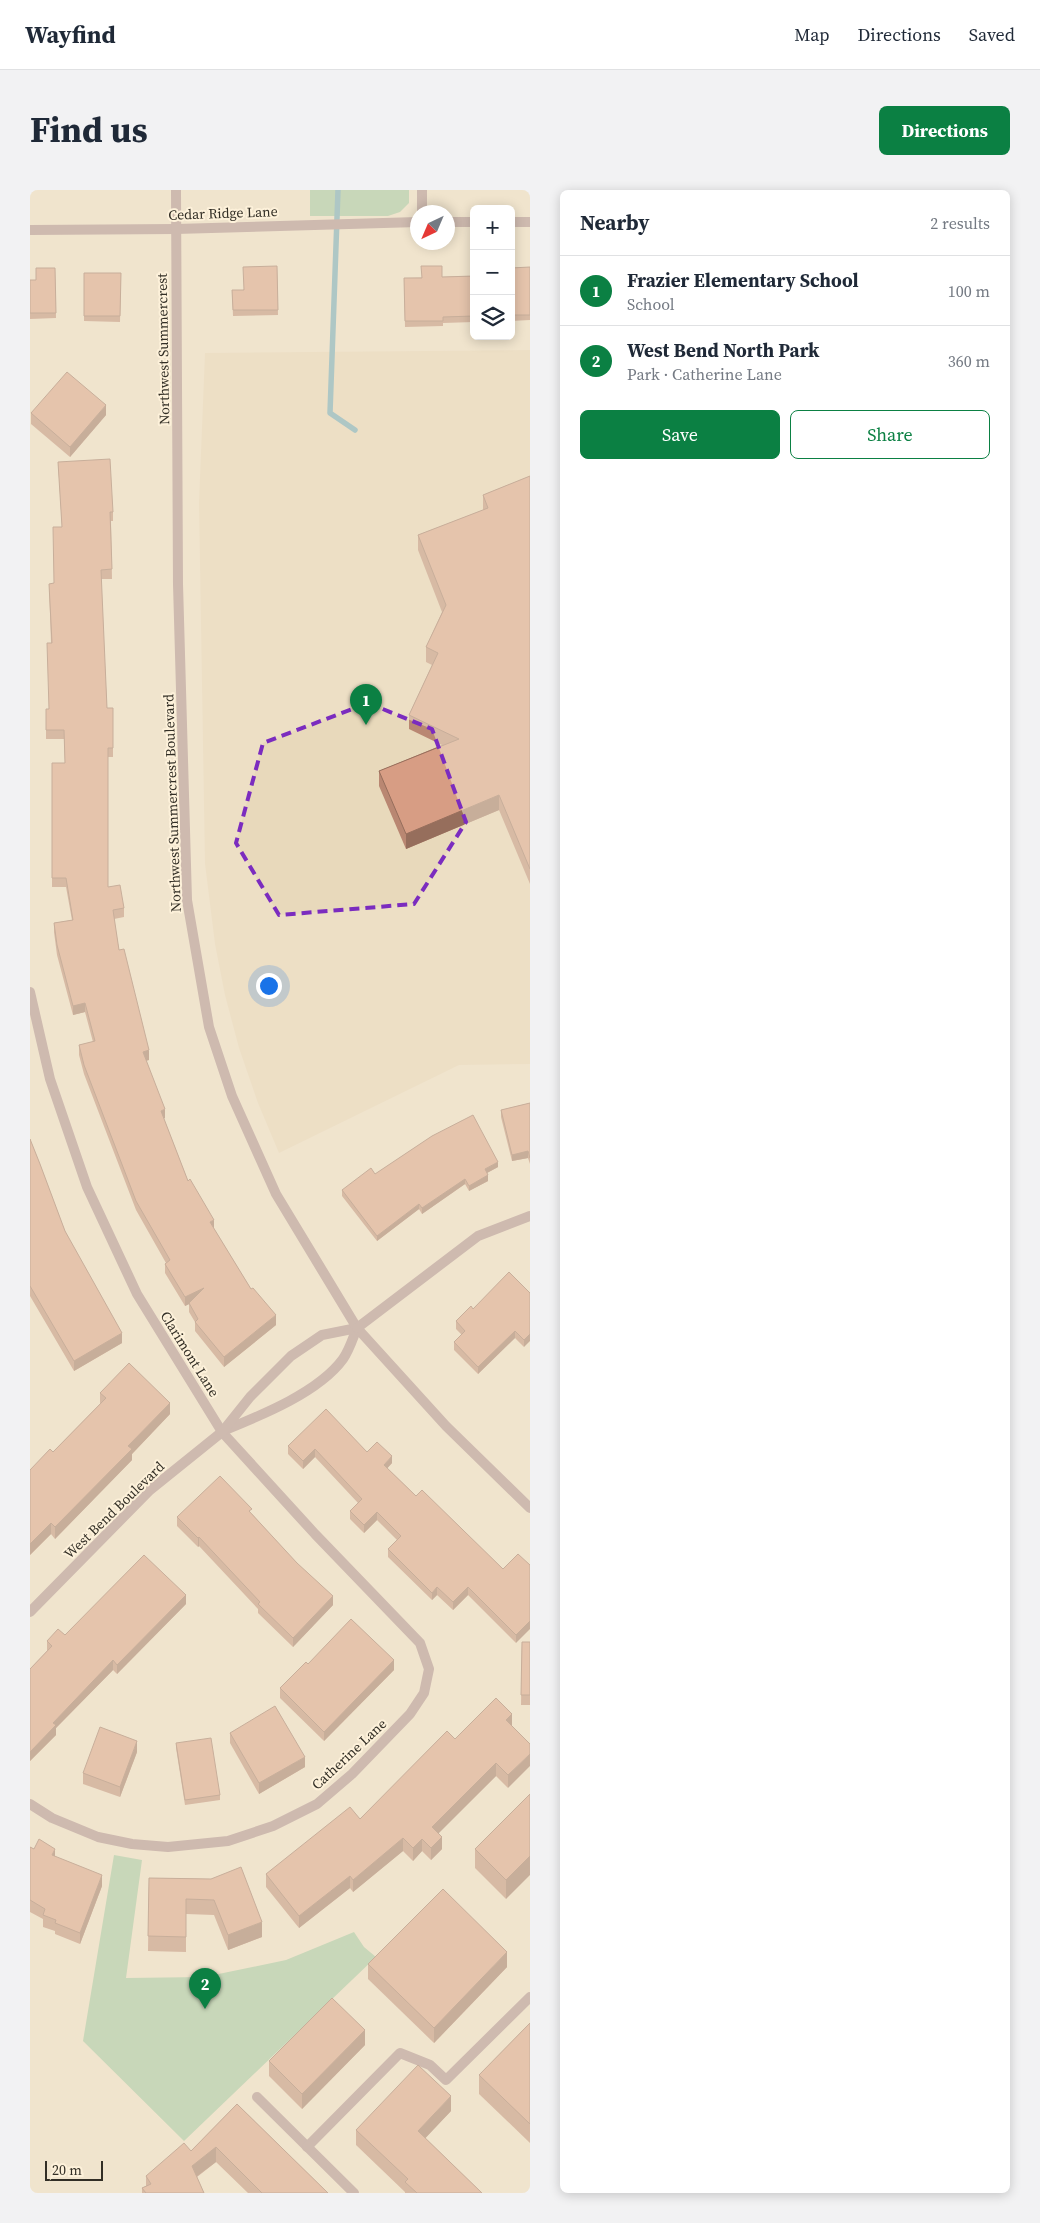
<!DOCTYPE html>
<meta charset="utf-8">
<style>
body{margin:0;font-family:"Source Serif 4",serif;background:#f2f2f3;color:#1f2937}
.controls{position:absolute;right:15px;top:15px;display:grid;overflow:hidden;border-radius:8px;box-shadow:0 2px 12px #0003}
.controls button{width:45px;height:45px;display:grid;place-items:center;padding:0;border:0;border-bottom:1px solid #e0e1e3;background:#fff;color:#1f2937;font:25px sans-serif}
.compass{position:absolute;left:380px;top:15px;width:45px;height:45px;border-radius:50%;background:#fff;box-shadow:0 2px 12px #0003;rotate:224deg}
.scale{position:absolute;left:15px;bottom:12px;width:58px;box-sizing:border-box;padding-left:5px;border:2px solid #322e25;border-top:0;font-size:14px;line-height:18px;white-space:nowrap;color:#322e25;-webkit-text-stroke:4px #fdf1da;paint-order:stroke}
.you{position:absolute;left:238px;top:795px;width:18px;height:18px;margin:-12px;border:4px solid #fff;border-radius:50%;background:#1a73e8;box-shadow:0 0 0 8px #1a73e833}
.badge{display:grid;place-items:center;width:32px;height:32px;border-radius:50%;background:#0b8043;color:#fff;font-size:16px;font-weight:700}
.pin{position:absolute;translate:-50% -41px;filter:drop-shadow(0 1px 2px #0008)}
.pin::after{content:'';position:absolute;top:26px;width:18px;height:15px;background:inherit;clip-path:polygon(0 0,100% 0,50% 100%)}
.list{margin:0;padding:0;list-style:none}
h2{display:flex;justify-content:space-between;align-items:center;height:65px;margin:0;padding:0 20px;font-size:21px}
h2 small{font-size:16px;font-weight:400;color:#747a83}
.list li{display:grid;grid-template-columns:32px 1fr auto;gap:15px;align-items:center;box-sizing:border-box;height:70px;padding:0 20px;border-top:1px solid #e0e1e3}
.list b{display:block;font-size:19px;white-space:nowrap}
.list p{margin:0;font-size:16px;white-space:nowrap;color:#747a83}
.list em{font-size:16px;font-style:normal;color:#747a83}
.actions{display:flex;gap:10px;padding:15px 20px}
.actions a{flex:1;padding:11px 0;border:1px solid #0b8043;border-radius:8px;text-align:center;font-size:18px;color:#0b8043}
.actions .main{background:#0b8043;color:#fff}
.icon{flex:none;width:28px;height:28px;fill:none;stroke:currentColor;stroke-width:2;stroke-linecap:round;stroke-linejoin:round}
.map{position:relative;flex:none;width:500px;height:2003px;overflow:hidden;border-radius:8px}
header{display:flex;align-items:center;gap:30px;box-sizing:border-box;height:70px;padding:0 25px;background:#fff;border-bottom:1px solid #e0e1e3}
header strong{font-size:24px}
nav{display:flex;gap:28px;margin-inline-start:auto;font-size:18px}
.intro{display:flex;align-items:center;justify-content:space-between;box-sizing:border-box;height:120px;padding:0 30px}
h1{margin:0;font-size:35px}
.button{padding:12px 22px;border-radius:8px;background:#0b8043;color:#fff;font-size:18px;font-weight:700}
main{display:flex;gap:30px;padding:0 30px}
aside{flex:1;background:#fff;border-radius:8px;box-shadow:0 2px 12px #0003}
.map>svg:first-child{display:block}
.built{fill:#e8d9bb}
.green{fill:#98c89f}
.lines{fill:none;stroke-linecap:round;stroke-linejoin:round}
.stream{stroke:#5da4ba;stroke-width:5.5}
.minor{stroke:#a4878a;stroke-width:10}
.tertiary{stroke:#a4878a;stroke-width:10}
.wall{fill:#b98772}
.shaded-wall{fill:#966e5c}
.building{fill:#d79d84;stroke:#966e5c}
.marked{fill:none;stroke:#7b2cbf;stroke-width:4;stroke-dasharray:10 6;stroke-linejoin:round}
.labels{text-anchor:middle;stroke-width:4;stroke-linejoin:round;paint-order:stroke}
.street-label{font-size:14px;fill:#322e25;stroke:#fdf1da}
</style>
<header>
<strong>Wayfind</strong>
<nav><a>Map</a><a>Directions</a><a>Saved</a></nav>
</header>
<div class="intro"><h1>Find us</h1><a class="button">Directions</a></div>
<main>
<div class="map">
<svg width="500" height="2003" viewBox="0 0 500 2003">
<rect width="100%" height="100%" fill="#f0e4cd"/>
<!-- built -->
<polygon class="built" points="500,160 500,874 429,875 249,963 228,913 209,858 195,805 185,754 175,674 169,313 175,163"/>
<!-- green -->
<g class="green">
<polygon points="280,0 379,0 379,13 370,22 358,26 280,26"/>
<polygon points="84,1665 112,1670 96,1788 174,1787 256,1770 324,1742 334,1757 346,1767 154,1951 53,1851"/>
</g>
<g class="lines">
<!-- stream -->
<polyline class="stream" points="308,0 300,223 325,240"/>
<!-- minor -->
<g class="minor">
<polyline points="392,22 392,0"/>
<polyline points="418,32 444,32"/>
<polyline points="481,32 500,32"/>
<polyline points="0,40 146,39 388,32"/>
<polyline points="0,802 20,889 57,997 107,1104 192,1242 285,1344 390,1453 399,1479 394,1503 380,1524 322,1584 287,1614 243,1636 198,1651 138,1657 102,1654 68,1647 22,1628 0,1614"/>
<path d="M195,1240C232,1225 289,1202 313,1169C319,1161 323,1148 327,1138"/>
<polyline points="0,1422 120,1300 192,1242 220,1207 261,1166 292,1145 327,1138"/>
<polyline points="227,1907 324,2003"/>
<polyline points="277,1957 370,1863 400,1875 416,1890 500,1807"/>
</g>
<!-- tertiary -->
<g class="tertiary">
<polyline points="146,0 148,394 157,710 179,837 202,906 246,1004 327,1138 416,1236 500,1318"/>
<polyline points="327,1138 448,1046 500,1026"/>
</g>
</g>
<!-- wall -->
<g class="wall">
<polygon points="247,76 248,125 203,126 202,100 213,100"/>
<polygon points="500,77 500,130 481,131 481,78"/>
<polygon points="25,78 26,128 0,129 0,90 6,90"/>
<polygon points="54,83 91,83 90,132 54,131"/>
<polygon points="444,86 444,132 413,133 413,136 375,137 374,88"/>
<polygon points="1,223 76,225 40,267 1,234"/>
<polygon points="28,272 83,322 83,331 81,331 82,389 71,389 77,518 83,518 83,567 78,567 78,697 94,718 94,727 84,729 89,760 119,870 116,871 134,929 158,991 184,1039 221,1099 246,1135 194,1177 165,1141 165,1132 159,1122 159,1114 155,1116 135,1083 135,1074 136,1073 106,1020 54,884 49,865 49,855 63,852 55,822 43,825 27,765 24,742 24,733 42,730 36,697 22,697 22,573 35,573 34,549 16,549 16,519 19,519 21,453 19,394 24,393 32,337"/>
<polygon points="500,286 500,694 469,620 376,659 349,596 349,581 412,555 379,539 379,525 402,475 396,472 396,457 412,422 388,360 388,345 453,320 453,305"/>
<polygon points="500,913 500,974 498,968 482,971 471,927 471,920"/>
<polygon points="0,949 35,1041 92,1153 44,1181 0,1106"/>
<polygon points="468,977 457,983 458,991 439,1001 435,994 392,1024 389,1019 347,1051 312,1006 312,1000 345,984"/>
<polygon points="500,1103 494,1157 485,1148 448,1184 424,1160 424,1152 432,1145 426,1139 426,1131 443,1119"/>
<polygon points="70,1203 140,1224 102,1264 102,1270 25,1349 21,1344 0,1365 23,1262 70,1214"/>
<polygon points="258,1256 337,1262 362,1273 357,1278 386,1306 473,1379 488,1364 486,1453 438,1405 423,1420 407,1405 402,1410 358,1367 358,1359 367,1350 347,1330 334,1343 320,1329 320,1321 328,1313 285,1267 273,1279 258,1264"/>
<polygon points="222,1324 303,1415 263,1457 228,1423 228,1419 169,1356 168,1357 147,1336 147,1327"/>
<polygon points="156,1414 87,1484 83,1480 26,1538 26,1545 0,1571 0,1479 17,1461 17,1451 35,1445"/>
<polygon points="492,1452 500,1452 500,1515 491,1515"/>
<polygon points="364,1480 294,1551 250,1508 250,1498"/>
<polygon points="482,1524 478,1598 466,1586 408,1643 412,1659 401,1670 392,1661 383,1671 373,1661 323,1702 320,1698 269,1738 236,1697 236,1684 330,1629"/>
<polygon points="200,1543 275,1577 229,1604 200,1553"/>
<polygon points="146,1553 190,1605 190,1610 155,1615 146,1558"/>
<polygon points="107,1562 90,1607 53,1594 53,1583"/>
<polygon points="500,1604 476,1709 445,1678 445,1659"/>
<polygon points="0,1657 4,1659 25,1667 72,1696 50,1754 25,1744 25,1741 13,1737 13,1729 0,1722"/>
<polygon points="119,1688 181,1689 232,1747 198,1760 184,1725 156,1724 156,1762 118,1761"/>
<polygon points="338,1774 477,1777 404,1853 338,1789"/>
<polygon points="500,1833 500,1953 449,1904 449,1885"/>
<polygon points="335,1855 272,1919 239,1886 239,1871"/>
<polygon points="207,1914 298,2003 218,2003 186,1972 167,1987 174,2003 112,2003 112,1998 116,1996 116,1986 161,1961"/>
<polygon points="421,1921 395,1948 452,2003 375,2003 375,2002 326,1955 326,1940"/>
</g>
<!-- shaded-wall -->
<g class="shaded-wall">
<polygon points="76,215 76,225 40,267 40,257"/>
<polygon points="469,605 469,620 376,659 376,644"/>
<polygon points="55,813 55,822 43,825 43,816"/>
<polygon points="119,860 119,870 113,871 113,862"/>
<polygon points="135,919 135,928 131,930 131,921"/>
<polygon points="498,961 498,968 482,971 482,965"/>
<polygon points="468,972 468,977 455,984 455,979"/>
<polygon points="458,985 458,991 439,1001 439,996"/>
<polygon points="435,989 435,994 392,1024 392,1018"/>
<polygon points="389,1014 389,1019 347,1051 347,1046"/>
<polygon points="184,1030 184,1039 180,1032"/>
<polygon points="174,1098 174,1107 155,1116 155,1107"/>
<polygon points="246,1125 246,1135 194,1177 194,1167"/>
<polygon points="485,1141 485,1148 448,1184 448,1177"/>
<polygon points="92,1143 92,1153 44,1181 44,1171"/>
<polygon points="500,1144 500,1151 494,1157 494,1150"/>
<polygon points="140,1213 140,1224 102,1264 102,1270 25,1349 25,1337 98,1256"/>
<polygon points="285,1259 285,1267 273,1279 273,1271"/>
<polygon points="362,1266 362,1273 354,1282 354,1275"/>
<polygon points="347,1322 347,1330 334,1343 334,1335"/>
<polygon points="21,1333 21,1344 0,1365 0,1354"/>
<polygon points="169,1347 169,1356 168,1357 168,1348"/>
<polygon points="407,1397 407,1405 402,1410 402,1403"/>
<polygon points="438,1397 438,1405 423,1420 423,1412"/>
<polygon points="156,1405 156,1414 87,1484 87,1475"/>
<polygon points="303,1406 303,1415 263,1457 263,1448"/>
<polygon points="500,1431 500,1439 486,1453 486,1445"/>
<polygon points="83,1470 83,1480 26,1538 26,1545 0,1571 0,1562 23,1533"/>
<polygon points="364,1470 364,1480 294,1551 294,1542"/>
<polygon points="482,1524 482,1536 476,1530"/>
<polygon points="107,1551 107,1562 90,1607 90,1597"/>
<polygon points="500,1564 500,1576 478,1598 478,1585"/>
<polygon points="275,1567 275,1577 229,1604 229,1593"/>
<polygon points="466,1573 466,1586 402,1650 402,1637"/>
<polygon points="412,1647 412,1659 401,1670 401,1658"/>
<polygon points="373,1648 373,1661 323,1702 323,1690"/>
<polygon points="392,1649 392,1661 383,1671 383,1658"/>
<polygon points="25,1659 25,1670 22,1665"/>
<polygon points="500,1666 500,1685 476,1709 476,1690"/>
<polygon points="72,1685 72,1696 50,1754 50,1743"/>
<polygon points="320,1686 320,1698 269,1738 269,1726"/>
<polygon points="232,1732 232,1747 198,1760 198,1745"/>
<polygon points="477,1762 477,1777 404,1853 404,1838"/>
<polygon points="335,1840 335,1855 272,1919 272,1904"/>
<polygon points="421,1906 421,1921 388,1956 388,1941"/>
<polygon points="186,1957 186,1972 162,1990 162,1976"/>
</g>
<!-- building -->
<g class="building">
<polygon points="247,76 248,120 203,120 202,100 214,100 213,77"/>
<polygon points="391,76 412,76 412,87 444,86 444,126 413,127 413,131 375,131 374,88 392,88"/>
<polygon points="500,77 500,125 481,125 481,78"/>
<polygon points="6,78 25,78 26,123 0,123 0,90 6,90"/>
<polygon points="54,83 91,83 90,126 54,126"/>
<polygon points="37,182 76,215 40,257 1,223"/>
<polygon points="80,269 83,322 80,322 82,379 71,380 77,518 83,518 83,558 78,558 78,697 90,695 94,718 83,720 89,760 94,759 119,860 113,862 135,919 131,921 158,991 160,989 184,1030 180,1032 221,1099 223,1098 246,1125 194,1167 165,1132 168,1129 159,1113 174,1098 155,1107 135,1074 140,1070 106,1011 54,875 49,855 65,851 55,813 43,816 27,755 24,733 43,730 36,688 22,688 22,573 35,573 34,540 16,540 16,519 19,519 17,453 22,453 19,394 24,393 23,337 32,337 28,272"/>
<polygon points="500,286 500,679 469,605 376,644 349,581 429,549 379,525 408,463 396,457 416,415 388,345 458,318 453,305"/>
<polygon points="500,913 500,968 498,961 482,965 471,920"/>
<polygon points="443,925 468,972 455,979 458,985 439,996 435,989 392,1018 389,1014 347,1046 312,1000 341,978 345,984 402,946"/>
<polygon points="0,949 10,974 35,1041 92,1143 44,1171 0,1096"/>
<polygon points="479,1082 500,1103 500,1144 494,1150 485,1141 448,1177 424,1152 435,1141 426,1131 441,1116 443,1119"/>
<polygon points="99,1173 140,1213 98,1256 102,1259 25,1337 21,1333 0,1354 0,1280 20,1259 23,1262 76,1208 70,1203"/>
<polygon points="296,1219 337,1262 347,1252 362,1266 354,1275 386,1306 392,1300 473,1379 488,1364 500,1375 500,1431 486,1445 438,1397 423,1412 407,1397 402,1403 358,1359 371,1346 347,1322 334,1335 320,1321 332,1309 285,1259 273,1271 258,1256"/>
<polygon points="190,1286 222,1319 219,1321 267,1373 303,1406 263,1448 228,1414 230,1412 169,1347 168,1348 147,1327"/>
<polygon points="114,1365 156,1405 87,1475 83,1470 23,1533 26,1535 0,1562 0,1479 22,1456 17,1451 28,1439 35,1445"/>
<polygon points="321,1429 364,1470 294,1542 250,1498 276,1472 278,1474"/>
<polygon points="492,1452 500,1452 500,1505 491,1505"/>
<polygon points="466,1508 482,1524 476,1530 500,1554 500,1564 478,1585 466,1573 402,1637 412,1647 401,1658 392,1649 383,1658 373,1648 323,1690 320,1686 269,1726 236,1684 320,1617 330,1629 417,1541 425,1549"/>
<polygon points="245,1516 275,1567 229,1593 200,1543"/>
<polygon points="70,1537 107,1551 90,1597 53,1583"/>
<polygon points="181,1548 190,1605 155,1610 146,1553"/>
<polygon points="500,1604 500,1666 476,1690 445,1659"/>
<polygon points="9,1649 25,1659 22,1665 72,1685 50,1743 25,1733 26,1730 13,1725 15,1719 0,1710 0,1657 4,1659"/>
<polygon points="211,1677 232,1732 198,1745 184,1710 156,1709 156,1747 118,1746 119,1688 181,1689"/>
<polygon points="413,1699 477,1762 404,1838 338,1774"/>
<polygon points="302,1808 335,1840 272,1904 239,1871"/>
<polygon points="500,1833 500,1934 449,1885"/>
<polygon points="388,1875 421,1906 388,1941 452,2003 387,2003 375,1992 378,1989 326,1940"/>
<polygon points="207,1914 298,2003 232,2003 186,1957 162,1976 174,2003 116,2003 112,1998 121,1994 116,1986 154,1953 161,1961"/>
</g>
<!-- marked area -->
<path d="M0 0H500V2003H0ZM338,513L402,539L436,632L384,714L249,725L206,653L233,553Z" fill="#f0e4cd" fill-opacity=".55" fill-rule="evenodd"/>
<path class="marked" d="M338,513L402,539L436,632L384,714L249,725L206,653L233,553Z"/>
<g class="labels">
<!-- street labels -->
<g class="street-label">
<text transform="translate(193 23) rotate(-2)" y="5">Cedar Ridge Lane</text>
<text transform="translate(133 159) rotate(-91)" y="5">Northwest Summercrest</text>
<text transform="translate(142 613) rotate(-92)" y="5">Northwest Summercrest Boulevard</text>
<text transform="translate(160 1164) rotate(58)" y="5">Clarimont Lane</text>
<text transform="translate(84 1320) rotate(-44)" y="5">West Bend Boulevard</text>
<text transform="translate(319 1564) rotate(-43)" y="5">Catherine Lane</text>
</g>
</g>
</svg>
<div class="controls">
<button>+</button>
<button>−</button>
<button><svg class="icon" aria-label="layers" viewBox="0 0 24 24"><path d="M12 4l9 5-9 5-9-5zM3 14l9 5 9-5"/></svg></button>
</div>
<svg class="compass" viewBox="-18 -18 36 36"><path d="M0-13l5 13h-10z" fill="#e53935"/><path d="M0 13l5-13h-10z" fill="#747a83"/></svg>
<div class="scale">20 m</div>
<div class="you"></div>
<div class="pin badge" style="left:336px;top:535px">1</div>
<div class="pin badge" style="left:175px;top:1819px">2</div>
</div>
<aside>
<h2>Nearby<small>2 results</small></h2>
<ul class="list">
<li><span class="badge">1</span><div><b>Frazier Elementary School</b><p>School</p></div><em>100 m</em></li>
<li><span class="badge">2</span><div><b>West Bend North Park</b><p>Park · Catherine Lane</p></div><em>360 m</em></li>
</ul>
<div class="actions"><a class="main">Save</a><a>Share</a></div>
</aside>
</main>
